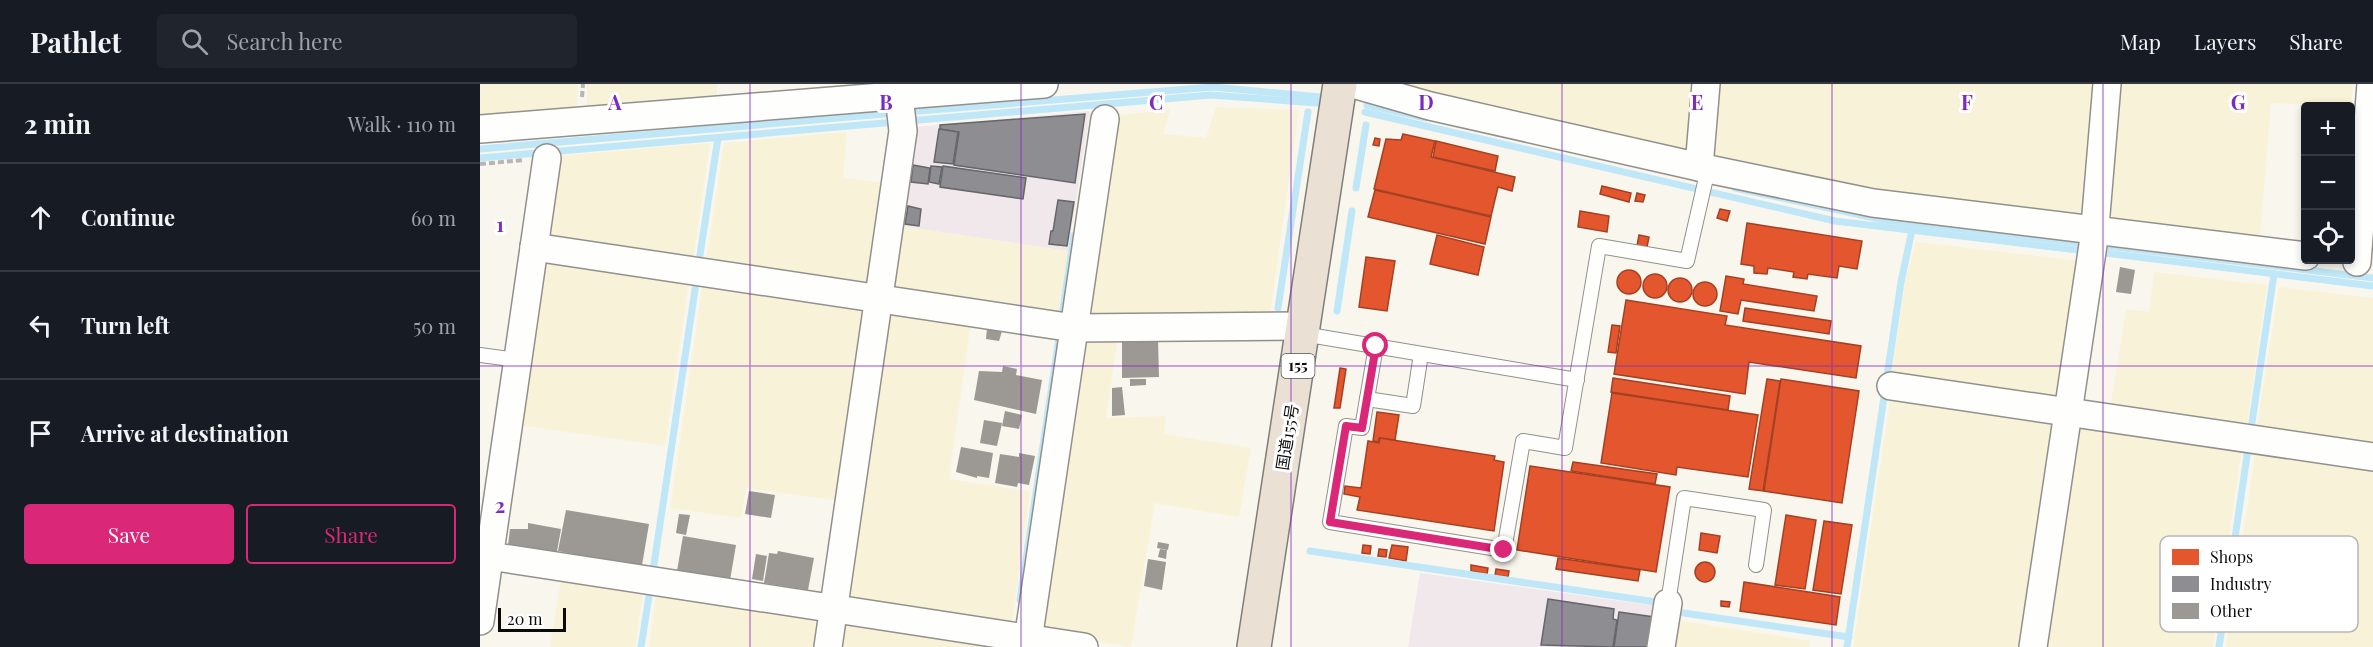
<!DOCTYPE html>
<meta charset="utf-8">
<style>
body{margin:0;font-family:"Playfair Display","Noto Sans JP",serif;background:#20242c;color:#f1f3f6}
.controls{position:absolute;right:18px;top:18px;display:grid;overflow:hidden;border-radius:6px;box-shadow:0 3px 9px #0003}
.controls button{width:54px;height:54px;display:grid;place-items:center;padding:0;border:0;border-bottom:2px solid #363941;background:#171b24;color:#f1f3f6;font:30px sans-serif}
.scale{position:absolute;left:18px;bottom:15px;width:68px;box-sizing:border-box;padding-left:6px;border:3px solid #0a0a0a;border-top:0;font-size:16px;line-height:21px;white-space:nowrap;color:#0a0a0a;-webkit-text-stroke:4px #fff;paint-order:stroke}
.stop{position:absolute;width:18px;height:18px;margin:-14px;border:4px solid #db2777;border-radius:50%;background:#fff}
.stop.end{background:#db2777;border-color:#fff;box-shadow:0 2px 6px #0008}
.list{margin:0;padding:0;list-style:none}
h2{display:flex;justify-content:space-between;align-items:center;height:78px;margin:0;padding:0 24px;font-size:26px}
h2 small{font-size:20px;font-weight:400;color:#9ea1a6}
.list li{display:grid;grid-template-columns:39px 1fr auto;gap:18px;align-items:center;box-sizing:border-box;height:108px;padding:0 24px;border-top:2px solid #363941}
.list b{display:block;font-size:22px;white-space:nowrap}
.list em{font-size:20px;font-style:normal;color:#9ea1a6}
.actions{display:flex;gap:12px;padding:18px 24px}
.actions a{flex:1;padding:14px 0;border:2px solid #db2777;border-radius:6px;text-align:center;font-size:21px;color:#db2777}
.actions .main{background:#db2777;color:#fff}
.icon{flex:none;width:33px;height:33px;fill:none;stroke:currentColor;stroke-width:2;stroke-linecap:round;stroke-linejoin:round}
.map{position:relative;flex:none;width:1893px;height:563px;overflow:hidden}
header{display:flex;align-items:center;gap:36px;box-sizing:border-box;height:84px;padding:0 30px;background:#171b24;border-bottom:2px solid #363941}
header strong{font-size:28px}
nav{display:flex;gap:33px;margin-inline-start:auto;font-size:21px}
.search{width:420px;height:54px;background:#20242c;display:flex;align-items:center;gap:15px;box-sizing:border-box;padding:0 21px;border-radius:6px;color:#9ea1a6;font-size:22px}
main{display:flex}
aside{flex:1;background:#171b24}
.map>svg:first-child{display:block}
.industrial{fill:#f0e8eb}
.farmland{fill:#f8f3d8}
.shops{fill:#e4572e;stroke:#a34023;stroke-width:1.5}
.industry{fill:#8d8d92;stroke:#666669;stroke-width:1.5}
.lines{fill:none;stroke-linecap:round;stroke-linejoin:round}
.stream{stroke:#c0e7f7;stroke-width:7}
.building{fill:#9c9893}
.service-casing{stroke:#92908c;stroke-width:16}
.minor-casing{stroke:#92908c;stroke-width:30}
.trunk-casing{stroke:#7f7e7a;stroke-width:36}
.path{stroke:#b7b6b5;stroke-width:4;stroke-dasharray:6 3;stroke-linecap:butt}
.service{stroke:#fefefc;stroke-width:14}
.minor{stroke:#fefefc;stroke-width:27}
.trunk{stroke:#eae0d4;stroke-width:33}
.route{stroke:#db2777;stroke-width:8}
.grid{fill:none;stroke:#7b2cbf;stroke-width:1.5;stroke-opacity:0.55}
.labels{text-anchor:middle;stroke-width:6;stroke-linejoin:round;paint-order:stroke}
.shield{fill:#fff;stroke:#545454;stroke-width:1.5}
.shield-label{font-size:15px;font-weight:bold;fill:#0a0a0a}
.street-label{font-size:16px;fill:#0a0a0a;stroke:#fff}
.key{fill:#fff;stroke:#b6b6b6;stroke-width:1.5}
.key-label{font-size:16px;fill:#0a0a0a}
.grid-label{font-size:20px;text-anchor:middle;font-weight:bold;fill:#7b2cbf;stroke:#fff;stroke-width:6;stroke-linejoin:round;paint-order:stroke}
</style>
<header>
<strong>Pathlet</strong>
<div class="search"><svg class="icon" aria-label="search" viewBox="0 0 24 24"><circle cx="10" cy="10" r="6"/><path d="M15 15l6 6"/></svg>Search here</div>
<nav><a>Map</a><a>Layers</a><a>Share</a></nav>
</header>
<main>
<aside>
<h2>2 min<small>Walk · 110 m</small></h2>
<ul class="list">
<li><svg class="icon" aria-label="ahead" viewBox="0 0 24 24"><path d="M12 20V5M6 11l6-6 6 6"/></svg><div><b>Continue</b></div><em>60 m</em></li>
<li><svg class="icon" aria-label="left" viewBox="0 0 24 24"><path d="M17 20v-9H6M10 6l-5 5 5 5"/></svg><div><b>Turn left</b></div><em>50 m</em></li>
<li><svg class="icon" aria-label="arrive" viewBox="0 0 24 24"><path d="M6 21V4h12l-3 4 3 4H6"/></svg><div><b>Arrive at destination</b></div></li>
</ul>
<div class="actions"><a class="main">Save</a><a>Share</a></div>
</aside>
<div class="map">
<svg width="1893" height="563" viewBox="0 0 1893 563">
<rect width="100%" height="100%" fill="#f9f6ed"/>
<!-- industrial -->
<g class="industrial">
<polygon points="610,27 588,167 420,142 436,43"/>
<polygon points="940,489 1176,522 1170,563 928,563"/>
</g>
<!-- farmland -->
<g class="farmland">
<polygon points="0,0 98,0 96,31 0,38"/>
<polygon points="107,0 237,0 237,18 107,31"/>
<polygon points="909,0 1213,0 1207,69"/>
<polygon points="1232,0 1619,0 1606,128 1595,132 1396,110 1231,74"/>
<polygon points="1636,0 1873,0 1871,22 1791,19 1780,154 1636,136 1625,126"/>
<polygon points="736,23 819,26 790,231 612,234 606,225 636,31 690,26 683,50 726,54"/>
<polygon points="367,48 363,94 407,99 394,194 381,202 226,178 244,59"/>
<polygon points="230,59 213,177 77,157 67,148 78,72"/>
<polygon points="420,142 588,167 578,231 423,212 412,196"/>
<polygon points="1436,158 1601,177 1582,309 1571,316 1411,294 1425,198"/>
<polygon points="74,176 209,196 185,362 38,341 60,185"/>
<polygon points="1674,188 1787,201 1766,346 1630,325 1646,225 1669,228"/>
<polygon points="223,198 379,222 388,233 360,417 266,404 261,434 190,424"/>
<polygon points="1799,203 1893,214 1893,365 1776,348"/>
<polygon points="417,228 491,238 469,395 550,407 531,545 371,520 366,508 406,235"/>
<polygon points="638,253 626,334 686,332 684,350 771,364 759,433 675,419 651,563 566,549 561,547 603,257"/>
<polygon points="1411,310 1568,332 1579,343 1546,563 1373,563"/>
<polygon points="1606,340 1762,363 1733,563 1562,563 1594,349"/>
<polygon points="1776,365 1893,383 1893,563 1746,563"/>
<polygon points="81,495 163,509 155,563 70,563"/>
<polygon points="176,510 333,534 341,545 338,563 169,563"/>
<polygon points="1196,536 1330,557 1329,563 1192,563"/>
<polygon points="373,537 528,563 356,563 359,546"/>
</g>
<!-- shops -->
<g class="shops">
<polygon points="923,50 955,57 951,73 1035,93 1032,107 1018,103 1011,132 894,105 906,55 921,56"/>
<polygon points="895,54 900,55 899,62 893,61"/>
<polygon points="956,57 1018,72 1015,87 953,73"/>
<polygon points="1122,102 1151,109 1149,118 1120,110"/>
<polygon points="895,106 1011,133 1005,160 888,133"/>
<polygon points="1157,109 1165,111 1163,118 1155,117"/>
<polygon points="1240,125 1250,127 1247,137 1237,134"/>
<polygon points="1100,127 1129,132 1127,148 1098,143"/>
<polygon points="1267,139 1382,157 1377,185 1359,182 1357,194 1328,190 1327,195 1313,193 1314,188 1288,184 1287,190 1274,189 1274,182 1261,180"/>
<polygon points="957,151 1004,163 998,191 950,180"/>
<polygon points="1159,151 1169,153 1167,163 1157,162"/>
<polygon points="886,173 915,177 907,227 879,223"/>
<circle cx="1149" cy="198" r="12"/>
<circle cx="1175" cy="202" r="12"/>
<polygon points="1246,192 1264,195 1263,200 1337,212 1334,227 1261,216 1258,230 1240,227"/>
<circle cx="1200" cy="206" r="12"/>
<circle cx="1225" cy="210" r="12"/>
<polygon points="1146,216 1247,232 1245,241 1381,262 1376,294 1269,278 1265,310 1134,290"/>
<polygon points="1265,224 1351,237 1349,250 1263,237"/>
<polygon points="1132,241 1140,242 1136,269 1128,268"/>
<polygon points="860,284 866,285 860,324 854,324"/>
<polygon points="1133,294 1250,312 1248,326 1131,308"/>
<polygon points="1287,295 1300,297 1283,407 1269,405"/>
<polygon points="1301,295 1379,307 1362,419 1284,407"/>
<polygon points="1132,309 1278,331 1268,393 1197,383 1196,391 1121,379"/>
<polygon points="897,328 919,331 915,356 899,354 899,358 893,357"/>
<polygon points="900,354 1015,372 1014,376 1024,378 1014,447 877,426 880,413 864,410 865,402 881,404 888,357 899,359"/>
<polygon points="1093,378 1177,390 1175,400 1091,387"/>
<polygon points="1050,382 1190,403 1176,488 1037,466"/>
<polygon points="1306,431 1336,436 1325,505 1295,501"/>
<polygon points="1344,437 1372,441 1361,510 1333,506"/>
<polygon points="1221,449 1240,452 1237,469 1219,466"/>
<polygon points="883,461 891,462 890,470 882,469"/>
<polygon points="912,461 928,463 926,477 909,474"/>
<polygon points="899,465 907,466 906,473 898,472"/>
<polygon points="1078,474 1160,486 1158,497 1076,485"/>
<circle cx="1225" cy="488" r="10"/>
<polygon points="991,481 1008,484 1007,490 991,487"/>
<polygon points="1016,485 1029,487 1028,493 1015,491"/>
<polygon points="1264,498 1360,513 1356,541 1260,527"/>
<polygon points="1241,517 1250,518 1249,523 1241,522"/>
</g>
<!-- industry -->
<g class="industry">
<polygon points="605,30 595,99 474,81 479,48 460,45 460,41"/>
<polygon points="459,45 478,48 473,80 454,78"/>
<polygon points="433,81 450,84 448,100 431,98"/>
<polygon points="451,82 462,83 459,100 449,98"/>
<polygon points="463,82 546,94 543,115 460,103"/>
<polygon points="578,116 594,118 587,162 569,160 571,147 573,147"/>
<polygon points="428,122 441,125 439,142 425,140"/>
<polygon points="1068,515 1134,525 1133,535 1137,536 1133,563 1061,561"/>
<polygon points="1139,528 1174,533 1170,563 1134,563"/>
</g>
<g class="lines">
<!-- stream -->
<g class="stream">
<polyline points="887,21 946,34"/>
<polyline points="427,28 733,3 840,13"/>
<polyline points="885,28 1355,137 1606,167"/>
<polyline points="427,37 731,11 837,19"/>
<polyline points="0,65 416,29"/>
<polyline points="0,74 416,38"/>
<polyline points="876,104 886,41"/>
<polyline points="1255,104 1404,136 1608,160"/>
<polyline points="1619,161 1893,194"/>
<polyline points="1617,168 1893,202"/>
<polyline points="219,177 238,54"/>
<polyline points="798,224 828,28"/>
<polyline points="857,227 872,127"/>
<polyline points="582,231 594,151"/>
<polyline points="1771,345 1794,190"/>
<polyline points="830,467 1176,518"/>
<polyline points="173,487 216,199"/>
<polyline points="540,516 579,254"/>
<polyline points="1197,528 1369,553"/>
<polyline points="161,563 169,512"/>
<polyline points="1367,563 1421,198 1432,146"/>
<polyline points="1739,563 1768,365"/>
</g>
</g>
<!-- building -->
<g class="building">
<polygon points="1640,183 1655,186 1651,210 1636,208"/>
<polygon points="507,244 522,247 519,257 506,255"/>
<polygon points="678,255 679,293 642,294 642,256"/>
<polygon points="523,282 537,285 536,291 562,296 556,330 494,316 499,287 522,288"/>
<polygon points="650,295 666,295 666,301 650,302"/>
<polygon points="642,303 645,331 632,332 632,304"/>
<polygon points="525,327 542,331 539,345 522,342"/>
<polygon points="504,336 522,339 517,362 500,359"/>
<polygon points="481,363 513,369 509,394 497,392 497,394 476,388"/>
<polygon points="539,369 555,372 549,401 538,399 537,403 515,399 520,370 539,373"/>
<polygon points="269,407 295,411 291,434 265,430"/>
<polygon points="86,426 169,440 161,487 92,475 93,470 78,467"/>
<polygon points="199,430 210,431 206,451 196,449"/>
<polygon points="48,439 81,445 76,473 28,461 30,445 48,445"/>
<polygon points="203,452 256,461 250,496 197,487"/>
<polygon points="678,458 689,460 688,466 677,464"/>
<polygon points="680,465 687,466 686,475 678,473"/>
<polygon points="298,467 334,474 328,506 284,499 289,469 297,470"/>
<polygon points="276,470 287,472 283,497 272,495"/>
<polygon points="668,475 686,478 682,506 664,502"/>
</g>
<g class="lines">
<!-- service casing -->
<g class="service-casing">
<g id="service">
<polyline points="823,250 1097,296"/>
<polyline points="896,262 882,344 866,342 850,438 1024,466 1043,357 1085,364 1119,162 1207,177 1228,85"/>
<polyline points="0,271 38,276"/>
<polyline points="887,315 933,322 941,270"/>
<polyline points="1188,519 1204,414 1284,426 1276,481"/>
</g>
</g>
<!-- minor casing -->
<g class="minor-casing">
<g id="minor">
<polyline points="873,0 950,22 1228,85 1393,119 1826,172"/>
<polyline points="0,45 564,0"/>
<polyline points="1219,83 1226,0"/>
<polyline points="54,163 594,244 824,242"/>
<polyline points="1877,178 1891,0"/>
<polyline points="1411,302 1893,373"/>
<polyline points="10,472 604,563"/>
<polyline points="0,537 67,74"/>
<polyline points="348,563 423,47 419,12"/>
<polyline points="547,563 625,35"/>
<polyline points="1181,563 1188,519"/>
<polyline points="1553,563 1614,154 1627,0"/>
</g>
</g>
<!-- trunk casing -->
<g class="trunk-casing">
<polyline id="trunk" points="774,563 860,0"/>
</g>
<!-- path -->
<g class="path">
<polyline points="102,13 103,0"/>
<polyline points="0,80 44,76"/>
</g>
<!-- service -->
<use href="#service" class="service"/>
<!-- minor -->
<use href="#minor" class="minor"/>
<!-- trunk -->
<use href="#trunk" class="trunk"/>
</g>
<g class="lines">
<!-- route -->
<polyline class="route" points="896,262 882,344 866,342 850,438 1024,466"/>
</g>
<!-- grid -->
<path class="grid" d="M270,0V563M541,0V563M811,0V563M1082,0V563M1352,0V563M1623,0V563M0,282H1893"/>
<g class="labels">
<!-- shield labels -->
<rect class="shield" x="801.5" y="270" width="33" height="24" rx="4.5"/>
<g class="shield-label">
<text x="818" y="287">155</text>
</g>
<!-- street labels -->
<g class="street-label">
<text transform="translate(807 353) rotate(-81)" y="6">国道155号</text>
</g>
</g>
<!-- legend -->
<rect x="1680" y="452" width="198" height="96" rx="9" class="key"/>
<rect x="1692" y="465" width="27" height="16" fill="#e4572e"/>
<rect x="1692" y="492" width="27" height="16" fill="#8d8d92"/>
<rect x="1692" y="519" width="27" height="16" fill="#9c9893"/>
<g class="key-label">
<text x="1730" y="479">Shops</text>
<text x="1730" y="506">Industry</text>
<text x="1730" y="533">Other</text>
</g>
<g class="grid-label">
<text x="135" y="26">A</text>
<text x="406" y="26">B</text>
<text x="676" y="26">C</text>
<text x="946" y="26">D</text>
<text x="1217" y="26">E</text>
<text x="1487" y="26">F</text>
<text x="1758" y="26">G</text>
<text x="20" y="148">1</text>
<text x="20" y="429">2</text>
</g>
</svg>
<div class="controls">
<button>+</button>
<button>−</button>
<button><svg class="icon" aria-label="locate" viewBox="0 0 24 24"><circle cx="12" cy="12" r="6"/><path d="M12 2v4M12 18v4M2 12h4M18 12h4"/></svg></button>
</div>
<div class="scale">20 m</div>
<div class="stop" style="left:896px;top:262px"></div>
<div class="stop end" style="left:1024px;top:466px"></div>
</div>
</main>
